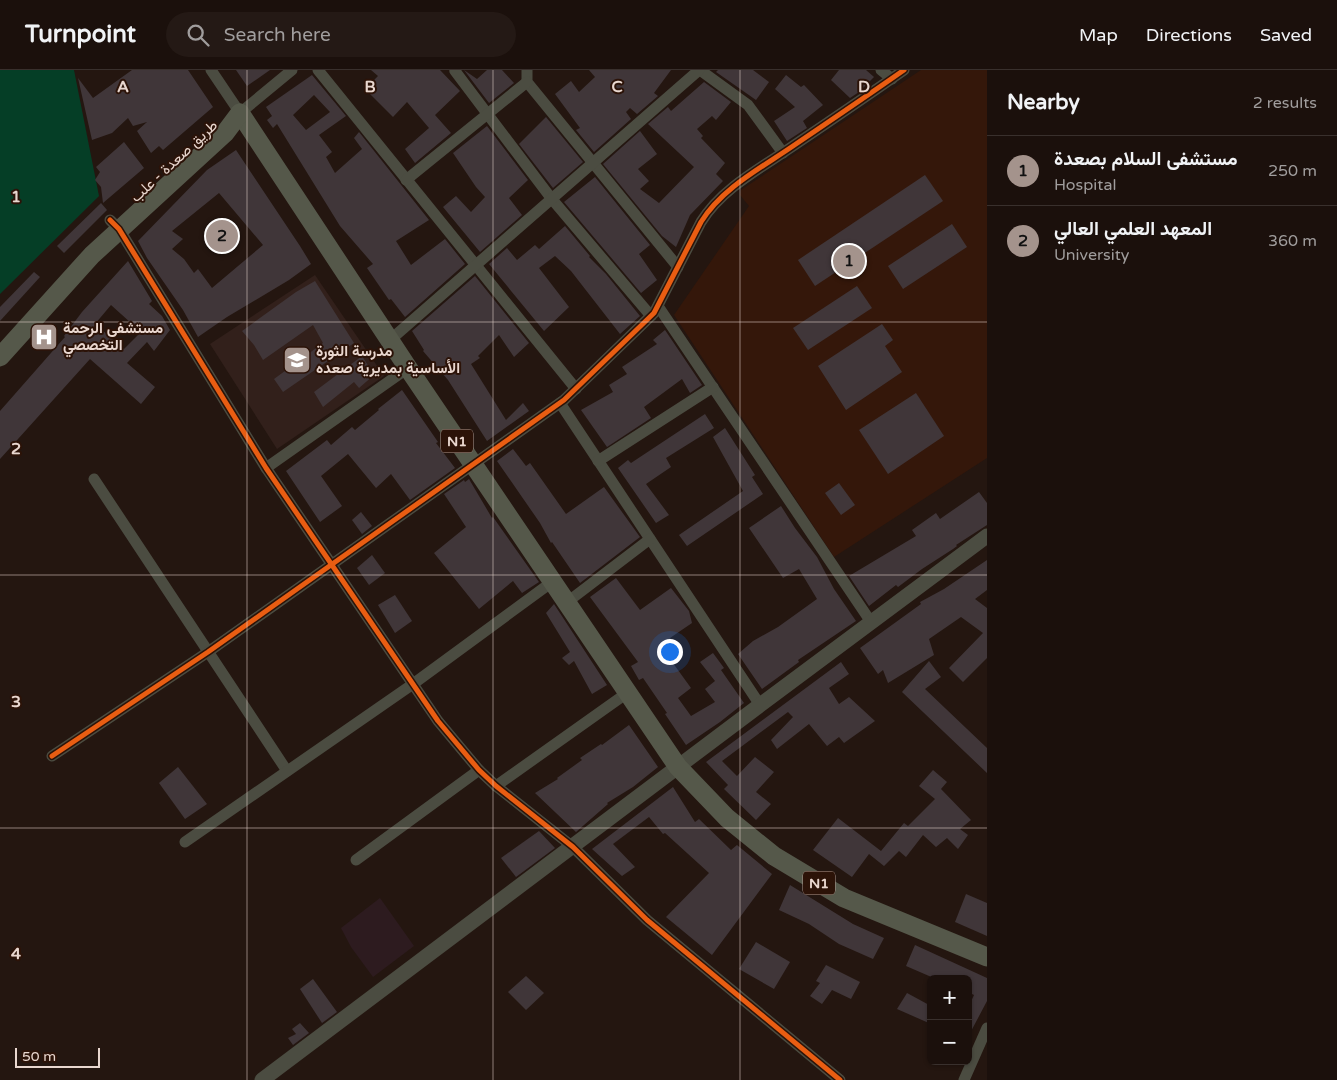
<!DOCTYPE html>
<meta charset="utf-8">
<style>
body{margin:0;font-family:"Varela Round",Vazirmatn,sans-serif;background:#241915;color:#f1f3f6}
.controls{position:absolute;right:15px;bottom:15px;display:grid;overflow:hidden;border-radius:8px;box-shadow:0 1px 4px #0004}
.controls button{width:45px;height:45px;display:grid;place-items:center;padding:0;border:0;border-bottom:1px solid #39302d;background:#1b100c;color:#f1f3f6;font:25px sans-serif}
.scale{position:absolute;left:15px;bottom:12px;width:85px;box-sizing:border-box;padding-left:5px;border:2px solid #e9d7cf;border-top:0;font-size:14px;line-height:18px;white-space:nowrap;color:#e9d7cf;-webkit-text-stroke:4px #2c1308;paint-order:stroke}
.you{position:absolute;left:669px;top:581px;width:18px;height:18px;margin:-12px;border:4px solid #fff;border-radius:50%;background:#1a73e8;box-shadow:0 0 0 8px #1a73e833}
.badge{display:grid;place-items:center;width:32px;height:32px;border-radius:50%;background:#a4938c;color:#111;font-size:16px;font-weight:700}
.pin{position:absolute;translate:-50% -50%;border:2px solid #fff;box-shadow:0 1px 5px #0006}
.list{margin:0;padding:0;list-style:none}
h2{display:flex;justify-content:space-between;align-items:center;height:65px;margin:0;padding:0 20px;font-size:21px}
h2 small{font-size:16px;font-weight:400;color:#a09d9d}
.list li{display:grid;grid-template-columns:32px 1fr auto;gap:15px;align-items:center;box-sizing:border-box;height:70px;padding:0 20px;border-top:1px solid #39302d}
.list b{display:block;font-size:19px;white-space:nowrap}
.list p{margin:0;font-size:16px;white-space:nowrap;color:#a09d9d}
.list em{font-size:16px;font-style:normal;color:#a09d9d}
.icon{flex:none;width:28px;height:28px;fill:none;stroke:currentColor;stroke-width:2;stroke-linecap:round;stroke-linejoin:round}
.map{position:relative;flex:none;width:987px;height:1010px;overflow:hidden}
header{display:flex;align-items:center;gap:30px;box-sizing:border-box;height:70px;padding:0 25px;background:#1b100c;border-bottom:1px solid #39302d}
header strong{font-size:24px}
nav{display:flex;gap:28px;margin-inline-start:auto;font-size:18px}
.search{width:350px;height:45px;background:#241915;display:flex;align-items:center;gap:12px;box-sizing:border-box;padding:0 18px;border-radius:28px;color:#a09d9d;font-size:19px}
main{display:flex}
aside{flex:1;background:#1b100c}
.map>svg:first-child{display:block}
.commercial{fill:#2d1b1f}
.built{fill:#34170a}
.education{fill:#32201b}
.green{fill:#053e26}
.building{fill:#403639;fill-rule:evenodd}
.lines{fill:none;stroke-linecap:round;stroke-linejoin:round}
.minor{stroke:#4b4c41;stroke-width:11}
.tertiary{stroke:#4b4c41;stroke-width:15}
.trunk{stroke:#55584a;stroke-width:19}
.cycleway-casing{stroke:#2c1308;stroke-width:8}
.cycleway{stroke:#e95d12;stroke-width:5}
.grid{fill:none;stroke:#e9d7cf;stroke-width:1;stroke-opacity:0.55}
.labels{text-anchor:middle;stroke-width:4;stroke-linejoin:round;paint-order:stroke}
.shield{fill:#2c1308;stroke:#b09c93;stroke-width:1}
.shield-label{font-size:14px;font-weight:bold;fill:#e9d7cf}
.street-label{font-size:15px;fill:#e9d7cf;stroke:#2c1308}
.poi-label{font-size:15px;font-weight:bold;fill:#e9d7cf;stroke:#2c1308;text-anchor:start}
.grid-label{font-size:16px;text-anchor:middle;font-weight:bold;fill:#e9d7cf;stroke:#2c1308;stroke-width:4;stroke-linejoin:round;paint-order:stroke}
</style>
<header>
<strong>Turnpoint</strong>
<div class="search"><svg class="icon" aria-label="search" viewBox="0 0 24 24"><circle cx="10" cy="10" r="6"/><path d="M15 15l6 6"/></svg>Search here</div>
<nav><a>Map</a><a>Directions</a><a>Saved</a></nav>
</header>
<main>
<div class="map">
<svg width="987" height="1010" viewBox="0 0 987 1010">
<rect width="100%" height="100%" fill="#241610"/>
<!-- commercial -->
<polygon class="commercial" points="380,828 414,876 373,907 351,877 341,858"/>
<!-- built -->
<polygon class="built" points="921,0 987,0 987,388 834,487 674,245 749,136 740,125 741,120"/>
<!-- education -->
<polygon class="education" points="315,205 384,306 277,379 210,274"/>
<!-- green -->
<polygon class="green" points="0,0 74,0 99,126 0,224"/>
<!-- building -->
<g class="building">
<polygon points="132,0 188,0 213,37 163,80 159,76 151,83 137,61 147,52 133,56 128,48 112,63 92,70 78,8 93,28"/>
<polygon points="236,0 270,0 247,16"/>
<polygon points="371,0 440,0 460,21 435,45 451,63 415,93 405,79 429,58 407,32 393,47 365,19 378,6"/>
<polygon points="464,0 477,9 487,0 502,0 514,13 489,33"/>
<polygon points="589,0 671,0 654,23 658,26 637,44 630,38 626,42 631,49 594,82 576,60 580,58 555,24 571,11 579,22 595,7"/>
<polygon points="718,0 753,0 769,12 756,30 716,2"/>
<polygon points="839,0 866,0 874,7 859,22 850,28 831,10"/>
<path d="M312,5L346,46L319,65L332,82L326,87L335,103L362,79L354,68L359,62L429,150L396,171L411,195L445,169L465,194L405,247L391,229L389,230L367,198L373,194L340,156L277,54L273,58L267,50L272,46L266,37ZM314,25L330,42L306,60L293,45Z"/>
<polygon points="786,5 801,17 804,15 823,35 803,51 807,58 787,71 774,51 795,37 775,19"/>
<polygon points="704,12 731,32 716,50 712,46 697,59 703,66 701,68 725,93 716,104 723,111 690,145 676,177 662,166 603,94 640,61 657,84 638,99 649,111 640,119 659,133 694,97 648,54 668,37 671,41"/>
<polygon points="546,47 583,92 553,118 519,74"/>
<polygon points="487,56 528,110 509,128 522,145 480,182 443,137 456,126 471,142 485,127 476,117 453,83"/>
<polygon points="124,72 144,98 103,133 101,117 95,110 100,102 96,97"/>
<path d="M236,80L300,176L311,194L289,210L227,247L198,267L183,240L147,188L138,171L207,100ZM219,123L263,175L212,218L198,199L194,203L184,189L172,179L183,169L172,161Z"/>
<polygon points="925,105 943,131 815,216 798,190"/>
<polygon points="595,107 650,175 639,184 657,210 641,223 564,132"/>
<polygon points="101,133 107,140 64,183 57,176"/>
<polygon points="952,154 967,177 903,219 888,196"/>
<polygon points="565,156 590,186 589,187 606,204 640,246 620,264 571,201 555,186 539,198 569,237 544,261 489,194 507,178 517,190 535,175 539,179"/>
<path d="M128,191L152,231L149,234L162,246L170,260L154,281L147,272L127,293L155,317L141,334L90,289L0,389V341L65,267L64,266L82,242ZM111,235L141,262L124,279L95,254Z"/>
<polygon points="34,202 40,207 0,251 0,237"/>
<polygon points="475,206 529,273 514,287 499,265 478,286 480,288 471,294 506,350 523,333 529,341 487,371 448,310 423,281 424,280 412,261"/>
<polygon points="315,211 354,273 283,322 274,309 323,273 313,255 263,290 254,275 242,261 296,222"/>
<polygon points="857,216 872,238 808,280 793,258"/>
<polygon points="882,254 893,270 885,276 902,302 846,340 818,296"/>
<polygon points="665,260 702,315 690,323 682,309 644,337 651,348 607,377 581,340 613,322 609,315 627,304 622,297 657,274 653,270"/>
<polygon points="362,286 374,305 359,318 354,312 323,337 314,322"/>
<polygon points="402,320 438,372 436,373 455,398 410,430 391,404 376,418 348,384 321,406 342,436 320,452 286,401 327,370 331,375 352,357 355,360 379,340 378,339"/>
<polygon points="916,323 944,366 888,404 859,360"/>
<polygon points="705,344 714,358 666,388 671,397 646,414 669,445 656,453 618,398 628,390 631,393"/>
<polygon points="725,358 755,405 752,407 763,424 687,476 679,465 743,421 713,367"/>
<polygon points="513,379 526,396 530,393 566,444 604,417 640,467 580,513 552,472 551,473 540,453 497,391"/>
<polygon points="469,409 492,448 493,447 539,512 522,523 513,511 479,539 434,483 466,457 444,424 464,410 465,412"/>
<polygon points="839,413 855,435 841,445 825,423"/>
<polygon points="979,422 987,433 987,455 956,475 957,476 953,479 922,499 898,517 896,515 869,536 849,506 916,466 912,460 936,443 940,449"/>
<polygon points="781,436 795,458 817,487 834,519 856,551 798,590 799,592 762,619 738,584 753,571 778,557 817,529 799,499 783,508 749,458"/>
<polygon points="361,442 372,456 362,464 352,450"/>
<polygon points="372,485 385,503 369,515 357,498"/>
<polygon points="987,490 987,520 975,529 987,538 987,588 963,612 949,598 983,563 961,547 929,569 934,585 888,613 883,600 878,604 860,578 921,534 920,532 944,519"/>
<polygon points="616,508 640,540 671,518 689,541 692,553 670,568 681,582 670,589 691,618 678,628 691,646 715,632 705,619 715,611 700,592 713,583 724,598 721,600 744,633 720,652 686,675 665,644 667,643 643,608 639,610 631,596 638,592 590,527"/>
<polygon points="395,525 412,551 395,563 378,535"/>
<polygon points="554,534 607,615 592,624 574,591 569,595 562,588 570,582 546,543"/>
<polygon points="929,591 941,607 925,619 987,678 987,703 902,622"/>
<polygon points="841,592 849,604 829,618 839,634 849,627 875,651 844,673 839,667 827,676 809,654 777,679 771,670 793,647 788,642 722,691 737,706 755,687 774,702 756,722 771,734 756,750 724,719 728,715 706,692"/>
<polygon points="629,655 658,697 633,717 607,733 608,734 576,762 535,723 558,709 557,708 582,690 580,688 601,674 602,675"/>
<polygon points="178,697 207,734 185,749 159,713"/>
<polygon points="933,700 947,712 941,719 971,750 960,759 968,765 958,779 947,768 936,777 923,765 906,787 899,781 884,796 869,784 852,807 813,780 838,748 881,781 904,753 908,756 935,729 919,716"/>
<polygon points="673,717 695,752 699,749 731,780 737,775 772,804 712,885 666,847 709,803 665,763 663,764 649,747 613,774 635,797 622,806 592,779"/>
<polygon points="539,761 555,778 516,807 501,788"/>
<polygon points="790,815 853,854 884,868 873,889 839,874 809,854 779,840"/>
<polygon points="966,824 987,833 987,866 955,852"/>
<polygon points="756,872 790,892 774,919 739,899"/>
<polygon points="915,875 987,908 987,931 968,967 968,938 974,925 968,922 968,909 936,909 906,896"/>
<polygon points="826,895 860,912 851,929 832,920 822,934 810,926 820,913 816,911"/>
<polygon points="526,906 544,923 526,940 508,922"/>
<polygon points="313,909 337,942 322,953 300,919"/>
<polygon points="907,923 931,936 931,954 897,939"/>
<polygon points="300,953 309,963 293,975 288,968 296,964 292,959"/>
</g>
<g class="lines">
<!-- minor -->
<g class="minor">
<polyline points="211,0 240,43 292,0"/>
<polyline points="318,0 576,319"/>
<polyline points="456,0 455,1 551,128 651,246"/>
<polyline points="527,0 527,12 678,197"/>
<polyline points="700,0 748,35 783,83"/>
<polyline points="881,0 892,9"/>
<polyline points="406,110 527,12"/>
<polyline points="110,150 119,159 266,398 438,651 479,700 496,716 573,777 647,850 840,1010"/>
<polyline points="658,236 871,552"/>
<polyline points="389,271 699,0"/>
<polyline points="560,333 760,635"/>
<polyline points="598,391 713,317"/>
<polyline points="266,398 408,298"/>
<polyline points="94,409 287,701"/>
<polyline points="566,533 650,469"/>
<path d="M52,686L208,582L564,330L654,243L701,152C722,118 761,98 793,76C830,51 867,26 904,0"/>
<polyline points="496,716 627,623"/>
<polyline points="185,772 413,614 552,512"/>
<polyline points="356,790 479,700"/>
<polyline points="964,1010 987,958"/>
</g>
<!-- tertiary -->
<polyline class="tertiary" points="262,1010 760,635 987,466"/>
<!-- trunk -->
<g class="trunk">
<polyline points="240,43 408,298 678,697 727,748 774,786 844,828 987,887"/>
<polyline points="0,287 92,185 225,63 240,43"/>
</g>
<!-- cycleway casing -->
<g class="cycleway-casing">
<g id="cycleway">
<polyline points="110,150 119,159 266,398 438,651 479,700 496,716 573,777 647,850 840,1010"/>
<path d="M52,686L208,582L564,330L654,243L701,152C722,118 761,98 793,76C830,51 867,26 904,0"/>
</g>
</g>
<!-- cycleway -->
<use href="#cycleway" class="cycleway"/>
</g>
<!-- grid -->
<path class="grid" d="M247,0V1010M493,0V1010M740,0V1010M0,252H987M0,505H987M0,758H987"/>
<!-- icons -->
<defs>
<g id="hospital-square" transform="scale(1.4375)"><rect x="-9" y="-9" width="18" height="18" rx="4" fill="#a4938c" stroke="#2c1308"/><path d="M-5-5h3v3.5h4V-5h3V5h-3V1.5h-4V5h-3Z" fill="#fff"/></g>
<g id="university-square" transform="scale(1.4375)"><rect x="-9" y="-9" width="18" height="18" rx="4" fill="#a4938c" stroke="#2c1308"/><path d="M0-5L7-2L0 1L-7-2ZM-4 1L0 2.5L4 1V4Q0 6-4 4Z" fill="#fff"/></g>
</defs>
<g fill-rule="evenodd">
<use href="#hospital-square" x="44" y="267"/>
<use href="#university-square" x="297" y="290"/>
</g>
<g class="labels">
<!-- shield labels -->
<g class="shield">
<rect x="441" y="359.5" width="32" height="23" rx="4"/>
<rect x="803" y="801.5" width="32" height="23" rx="4"/>
</g>
<g class="shield-label">
<text x="457" y="376">N1</text>
<text x="819" y="818">N1</text>
</g>
<!-- street labels -->
<g class="street-label">
<text transform="translate(174 91) rotate(-43)" y="5">طريق صعدة - علب</text>
</g>
<!-- poi labels -->
<g class="poi-label">
<text x="63" y="263">مستشفى الرحمة<tspan x="63" dy="17">التخصصي</tspan></text>
<text x="316" y="286">مدرسة الثورة<tspan x="316" dy="17">الأساسية بمديرية صعده</tspan></text>
</g>
</g>
<g class="grid-label">
<text x="123" y="22">A</text>
<text x="370" y="22">B</text>
<text x="617" y="22">C</text>
<text x="864" y="22">D</text>
<text x="16" y="132">1</text>
<text x="16" y="384">2</text>
<text x="16" y="637">3</text>
<text x="16" y="889">4</text>
</g>
</svg>
<div class="controls">
<button>+</button>
<button>−</button>
</div>
<div class="scale">50 m</div>
<div class="you"></div>
<div class="pin badge" style="left:849px;top:191px">1</div>
<div class="pin badge" style="left:222px;top:166px">2</div>
</div>
<aside>
<h2>Nearby<small>2 results</small></h2>
<ul class="list">
<li><span class="badge">1</span><div><b>مستشفى السلام بصعدة</b><p>Hospital</p></div><em>250 m</em></li>
<li><span class="badge">2</span><div><b>المعهد العلمي العالي</b><p>University</p></div><em>360 m</em></li>
</ul>
</aside>
</main>
